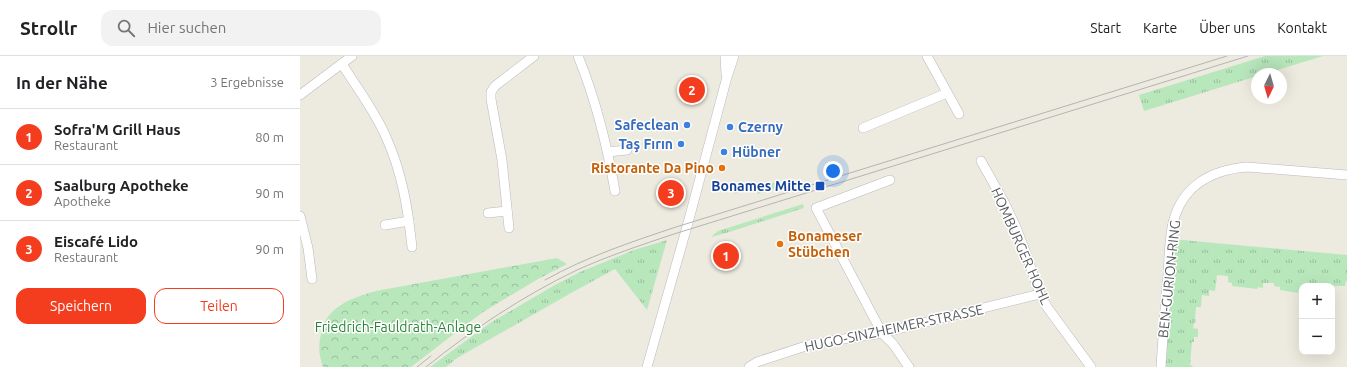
<!DOCTYPE html>
<html lang="de">
<meta charset="utf-8">
<style>
body{margin:0;font-family:Ubuntu,sans-serif;background:#f2f2f2;color:#202124}
.controls{position:absolute;right:12px;bottom:12px;display:grid;overflow:hidden;border-radius:8px;box-shadow:0 4px 16px #0002}
.controls button{width:36px;height:36px;display:grid;place-items:center;padding:0;border:0;border-bottom:1px solid #e0e0e0;background:#fff;color:#202124;font:20px sans-serif}
.compass{position:absolute;left:951px;top:12px;width:36px;height:36px;border-radius:50%;background:#fff;box-shadow:0 4px 16px #0002;rotate:185deg}
.you{position:absolute;left:533px;top:115px;width:14px;height:14px;margin:-10px;border:3px solid #fff;border-radius:50%;background:#1a73e8;box-shadow:0 0 0 6px #1a73e833}
.badge{display:grid;place-items:center;width:26px;height:26px;border-radius:50%;background:#f43d1e;color:#fff;font-size:13px;font-weight:700}
.pin{position:absolute;translate:-50% -50%;border:2px solid #fff;box-shadow:0 1px 4px #0006}
.list{margin:0;padding:0;list-style:none}
h2{display:flex;justify-content:space-between;align-items:center;height:52px;margin:0;padding:0 16px;font-size:17px}
h2 small{font-size:13px;font-weight:400;color:#757577}
.list li{display:grid;grid-template-columns:26px 1fr auto;gap:12px;align-items:center;box-sizing:border-box;height:56px;padding:0 16px;border-top:1px solid #e0e0e0}
.list b{display:block;font-size:15px;white-space:nowrap}
.list p{margin:0;font-size:13px;white-space:nowrap;color:#757577}
.list em{font-size:13px;font-style:normal;color:#757577}
.actions{display:flex;gap:8px;padding:12px 16px}
.actions a{flex:1;padding:9px 0;border:1px solid #f43d1e;border-radius:12px;text-align:center;font-size:14px;color:#f43d1e}
.actions .main{background:#f43d1e;color:#fff}
.icon{flex:none;width:22px;height:22px;fill:none;stroke:currentColor;stroke-width:2;stroke-linecap:round;stroke-linejoin:round}
.map{position:relative;flex:none;width:1047px;height:311px;overflow:hidden}
header{display:flex;align-items:center;gap:24px;box-sizing:border-box;height:56px;padding:0 20px;background:#fff;border-bottom:1px solid #e0e0e0}
header strong{font-size:19px}
nav{display:flex;gap:22px;margin-inline-start:auto;font-size:14px}
.search{width:280px;height:36px;background:#f2f2f2;display:flex;align-items:center;gap:10px;box-sizing:border-box;padding:0 14px;border-radius:12px;color:#757577;font-size:15px}
main{display:flex}
aside{flex:1;background:#fff}
.map>svg:first-child{display:block}
.grass{fill:url(#grass-tufts)}
.park{fill:url(#park-crowns)}
.lines{fill:none;stroke-linecap:round;stroke-linejoin:round}
.minor-casing{stroke:#b7babf;stroke-width:10}
.minor{stroke:#fff;stroke-width:9}
.tram{stroke:#b3b4b4;stroke-width:1}
.shop-dot{fill:#3f7fe0;stroke:#fff;stroke-width:1.5}
.food-dot{fill:#e8710a;stroke:#fff;stroke-width:1.5}
.transit-dot{fill:#1a4fb4;stroke:#fff;stroke-width:1.5}
.labels{text-anchor:middle;stroke-width:3;stroke-linejoin:round;paint-order:stroke}
.shop-label{font-size:14px;font-weight:bold;fill:#366cbe;stroke:#fff;text-anchor:end}
.food-label{font-size:14px;font-weight:bold;fill:#c56008;stroke:#fff;text-anchor:end}
.transit-label{font-size:14px;font-weight:bold;fill:#164399;stroke:#fff;text-anchor:end}
.street-label{font-size:14px;fill:#585c61;stroke:#fff}
.park-label{font-size:14px;fill:#2e8338;stroke:#fff}
</style>
<header>
<strong>Strollr</strong>
<div class="search"><svg class="icon" aria-label="search" viewBox="0 0 24 24"><circle cx="10" cy="10" r="6"/><path d="M15 15l6 6"/></svg>Hier suchen</div>
<nav><a>Start</a><a>Karte</a><a>Über uns</a><a>Kontakt</a></nav>
</header>
<main>
<aside>
<h2>In der Nähe<small>3 Ergebnisse</small></h2>
<ul class="list">
<li><span class="badge">1</span><div><b>Sofra'M Grill Haus</b><p>Restaurant</p></div><em>80 m</em></li>
<li><span class="badge">2</span><div><b>Saalburg Apotheke</b><p>Apotheke</p></div><em>90 m</em></li>
<li><span class="badge">3</span><div><b>Eiscafé Lido</b><p>Restaurant</p></div><em>90 m</em></li>
</ul>
<div class="actions"><a class="main">Speichern</a><a>Teilen</a></div>
</aside>
<div class="map">
<svg width="1047" height="311" viewBox="0 0 1047 311">
<defs>
<pattern id="grass-tufts" width="24" height="20" patternUnits="userSpaceOnUse"><rect width="24" height="20" fill="#b9e7bc"/><path d="M3 7l-1-3M5 7V3M7 7l1-3M15 17l-1-3M17 17v-4M19 17l1-3" fill="none" stroke="#99be9c"/></pattern>
<pattern id="park-crowns" width="20" height="18" patternUnits="userSpaceOnUse"><rect width="20" height="18" fill="#b9e7bc"/><path d="M2 6a3 3 0 1 1 6 0M12 15a3 3 0 1 1 6 0" fill="none" stroke="#99be9c"/></pattern>
</defs>
<rect width="100%" height="100%" fill="#edeadf"/>
<!-- grass -->
<g class="grass">
<polygon points="965,0 1023,0 964,18 957,18 957,20 844,55 839,39"/>
<polygon points="480,126 482,130 458,138 455,131 434,138 432,130"/>
<polygon points="503,148 504,152 426,177 411,181 418,175"/>
<polygon points="871,183 1047,199 1047,225 1046,225 1045,230 1002,230 1002,234 998,234 998,237 980,234 980,231 974,230 974,227 963,227 963,232 958,231 957,233 932,230 932,227 928,226 928,220 917,219 915,235 909,234 909,240 902,239 901,251 896,251 895,263 896,263 895,267 894,267 893,272 898,273 898,281 894,281 894,286 892,286 890,309 893,310 892,311 861,311"/>
<polygon points="367,184 347,254 315,213 271,237 157,302 146,311 130,311 190,267 253,230 280,216 334,194"/>
</g>
<!-- park -->
<path class="park" d="M257,202L267,208L238,223L183,256L159,274L111,311H23C19,300 18,290 21,278C26,250 52,242 76,235Z"/>
<g class="lines">
<!-- minor casing -->
<g class="minor-casing">
<g id="minor">
<path d="M278,0C296,44 307,89 315,135"/>
<polyline points="425,0 426,18"/>
<polyline points="627,0 659,58"/>
<path d="M42,8C57,32 75,55 86,81C102,116 108,153 112,191"/>
<polyline points="0,39 52,0"/>
<polyline points="563,72 647,37"/>
<polyline points="308,96 327,94"/>
<polyline points="681,105 704,146 715,169 724,192 740,238 747,251 791,311"/>
<polyline points="590,124 516,152 582,277 593,288 609,311"/>
<polyline points="188,157 207,155"/>
<polyline points="0,160 8,192 12,223"/>
<polyline points="85,169 109,165"/>
<polyline points="209,172 202,104 191,43 191,36 195,30 234,0"/>
<polyline points="347,311 388,167 427,21 434,0"/>
<polyline points="449,311 457,306 512,288 582,277 740,238"/>
<path d="M861,311C863,280 865,250 868,219C869,202 869,184 873,167C882,130 911,114 947,111L1047,119"/>
</g>
</g>
<!-- minor -->
<use href="#minor" class="minor"/>
<!-- tram -->
<g class="tram">
<path d="M245,224C286,201 331,186 376,171L927,0"/>
<polyline points="117,311 131,300"/>
<path d="M126,311C173,273 223,240 277,214C308,200 341,189 374,178L948,0"/>
</g>
</g>
<!-- markers -->
<g class="shop-dot">
<circle cx="387" cy="69" r="4"/>
<circle cx="430" cy="71" r="4"/>
<circle cx="381" cy="88" r="4"/>
<circle cx="424" cy="96" r="4"/>
</g>
<g class="food-dot">
<circle cx="422" cy="112" r="4"/>
<circle cx="480" cy="188" r="4"/>
</g>
<rect class="transit-dot" x="515" y="125" width="10" height="10" rx="2"/>
<g class="labels">
<!-- shop labels -->
<g class="shop-label">
<text x="379" y="74">Safeclean</text>
<text x="438" y="76" text-anchor="start">Czerny</text>
<text x="373" y="93">Taş Fırın</text>
<text x="432" y="101" text-anchor="start">Hübner</text>
</g>
<!-- food labels -->
<g class="food-label">
<text x="414" y="117">Ristorante Da Pino</text>
<text x="488" y="185" text-anchor="start">Bonameser<tspan x="488" dy="16">Stübchen</tspan></text>
</g>
<!-- transit labels -->
<g class="transit-label">
<text x="511" y="135">Bonames Mitte</text>
</g>
<!-- street labels -->
<g class="street-label">
<text transform="translate(721 190) rotate(66)" y="5">HOMBURGER HOHL</text>
<text transform="translate(869 223) rotate(-84)" y="5">BEN-GURION-RING</text>
<text transform="translate(594 272) rotate(-12)" y="5">HUGO-SINZHEIMER-STRASSE</text>
</g>
<!-- park labels -->
<g class="park-label">
<text x="98" y="276">Friedrich-Fauldrath-Anlage</text>
</g>
</g>
</svg>
<div class="controls">
<button>+</button>
<button>−</button>
</div>
<svg class="compass" viewBox="-18 -18 36 36"><path d="M0-13l5 13h-10z" fill="#e53935"/><path d="M0 13l5-13h-10z" fill="#757577"/></svg>
<div class="you"></div>
<div class="pin badge" style="left:426px;top:200px">1</div>
<div class="pin badge" style="left:392px;top:34px">2</div>
<div class="pin badge" style="left:371px;top:137px">3</div>
</div>
</main>
